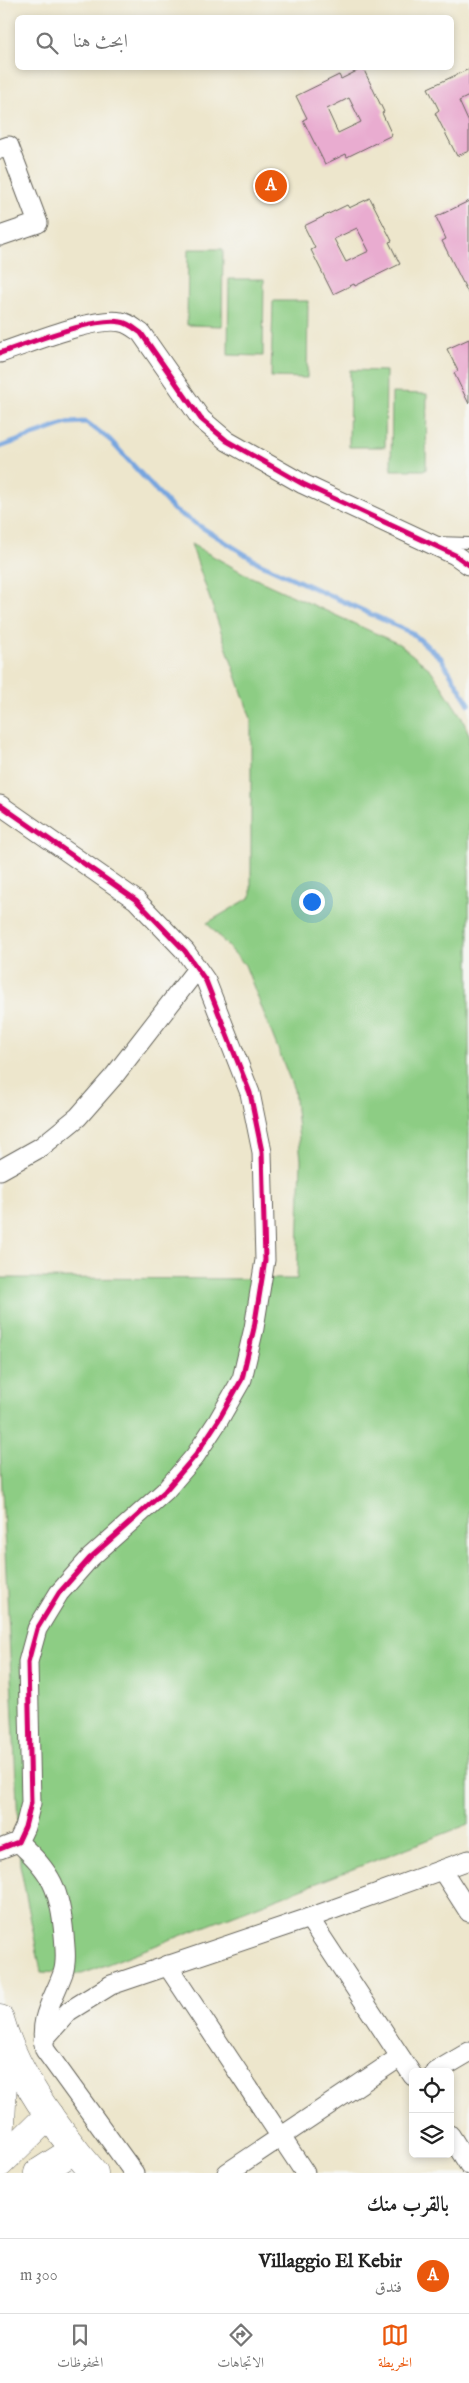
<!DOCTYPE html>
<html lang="ar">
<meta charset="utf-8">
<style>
body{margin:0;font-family:"IM FELL English",Amiri,serif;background:#f6f6f6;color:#222;direction:rtl}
.controls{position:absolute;right:15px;bottom:15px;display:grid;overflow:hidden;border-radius:8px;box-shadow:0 2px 8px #0003}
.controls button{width:45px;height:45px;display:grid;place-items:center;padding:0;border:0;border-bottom:1px solid #e0e0e0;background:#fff;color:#222;font:25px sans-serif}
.you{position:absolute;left:311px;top:901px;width:18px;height:18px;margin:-12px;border:4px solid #fff;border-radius:50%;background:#1a73e8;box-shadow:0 0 0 8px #1a73e833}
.badge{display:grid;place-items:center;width:32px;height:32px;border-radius:50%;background:#ea580c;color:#fff;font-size:16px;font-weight:700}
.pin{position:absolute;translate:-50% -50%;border:2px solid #fff;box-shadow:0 1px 5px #0006}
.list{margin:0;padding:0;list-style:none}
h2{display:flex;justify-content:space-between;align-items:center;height:65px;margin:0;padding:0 20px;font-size:21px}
h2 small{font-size:16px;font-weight:400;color:#767676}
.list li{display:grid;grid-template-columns:32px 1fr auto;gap:15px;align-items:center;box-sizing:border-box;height:75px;padding:0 20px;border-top:1px solid #e0e0e0}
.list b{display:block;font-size:19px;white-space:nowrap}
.list p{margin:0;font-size:16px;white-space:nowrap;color:#767676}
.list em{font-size:16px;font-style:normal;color:#767676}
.icon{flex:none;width:28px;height:28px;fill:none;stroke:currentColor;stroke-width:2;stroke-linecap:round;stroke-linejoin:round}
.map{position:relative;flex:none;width:469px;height:2173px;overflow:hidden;direction:ltr}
.search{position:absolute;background:#fff;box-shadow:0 2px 8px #0003;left:15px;right:15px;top:15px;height:55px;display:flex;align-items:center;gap:12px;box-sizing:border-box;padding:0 18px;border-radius:8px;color:#767676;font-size:19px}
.sheet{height:140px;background:#fff}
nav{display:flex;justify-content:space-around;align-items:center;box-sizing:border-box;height:70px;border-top:1px solid #e0e0e0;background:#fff;font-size:14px;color:#767676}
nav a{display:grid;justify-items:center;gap:2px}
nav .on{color:#ea580c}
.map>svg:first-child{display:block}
.green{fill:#8dcd84;stroke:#547450}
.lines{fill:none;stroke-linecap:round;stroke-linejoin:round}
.stream{stroke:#76a5df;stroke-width:5}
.building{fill:#e9acd0;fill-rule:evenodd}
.lane-casing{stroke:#65635a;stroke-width:12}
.street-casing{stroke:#65635a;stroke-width:21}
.secondary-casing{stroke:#65635a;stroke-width:29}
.lane{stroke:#fff;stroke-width:10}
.street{stroke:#fff;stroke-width:19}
.secondary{stroke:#fff;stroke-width:28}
.cycleway-casing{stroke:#f6f6f2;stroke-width:8}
.cycleway{stroke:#d6006c;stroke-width:5}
</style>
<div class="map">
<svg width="469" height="2173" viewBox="0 0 469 2173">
<rect width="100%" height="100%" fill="#f6f6f2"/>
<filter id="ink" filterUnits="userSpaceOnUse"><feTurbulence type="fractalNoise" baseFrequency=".02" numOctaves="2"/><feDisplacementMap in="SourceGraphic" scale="10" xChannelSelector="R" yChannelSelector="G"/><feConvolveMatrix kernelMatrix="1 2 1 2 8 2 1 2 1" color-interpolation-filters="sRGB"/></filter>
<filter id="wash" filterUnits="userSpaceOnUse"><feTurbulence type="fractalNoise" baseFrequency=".0096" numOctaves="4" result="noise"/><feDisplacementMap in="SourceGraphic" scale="20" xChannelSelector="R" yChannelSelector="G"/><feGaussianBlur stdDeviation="1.12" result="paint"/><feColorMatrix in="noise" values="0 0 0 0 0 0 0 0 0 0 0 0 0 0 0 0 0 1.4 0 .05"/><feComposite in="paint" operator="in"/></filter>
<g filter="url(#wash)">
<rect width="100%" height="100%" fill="#ede6cc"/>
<!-- green -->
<g class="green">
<polygon points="188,249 223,249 222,326 187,325"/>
<polygon points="229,279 264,279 263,356 228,355"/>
<polygon points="273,301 308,301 307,378 271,377"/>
<polygon points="350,370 386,371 385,447 349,447"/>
<polygon points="392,393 427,394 426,470 391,470"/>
<polygon points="191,544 247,575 399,644 431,670 461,716 469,734 469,1824 82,1974 41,1972 20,1865 0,1447 0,1278 297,1279 301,1160 294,1090 245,965 207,923 251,897 251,719"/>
</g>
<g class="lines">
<!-- stream -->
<polyline class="stream" points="0,447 67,423 86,422 109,439 174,510 259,563 412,633 441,658 469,704"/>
</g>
<g id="blocks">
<!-- building -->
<g class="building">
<path d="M363,68L384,112L382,113L392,135L347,157L346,154L325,164L303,120L307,118L296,96L339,75L341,79ZM349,98L361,122L338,133L327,109Z"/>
<polygon points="469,69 469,96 459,101 469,123 469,151 457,156 435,113 439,110 428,88"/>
<path d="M370,198L392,241L389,242L400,264L355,286L354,284L333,294L311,250L315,248L304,226L347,205L349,208ZM357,228L369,251L346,262L334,239Z"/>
<polygon points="469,201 469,295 442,241 446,239 436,217"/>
<polygon points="469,339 469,404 454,373 458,371 447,349"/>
</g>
</g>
</g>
<g filter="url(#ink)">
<use href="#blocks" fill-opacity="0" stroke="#65635a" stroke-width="1"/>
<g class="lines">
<!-- lane casing -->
<g class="lane-casing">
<polyline id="lane" points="436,542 469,543"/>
</g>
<!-- street casing -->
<g class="street-casing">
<g id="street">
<polyline points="0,149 9,146 38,223 0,236"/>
<path d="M0,353C28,344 95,316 121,322C129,323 135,329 141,333L201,419L227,441L303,484L455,555L469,565"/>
<polyline points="0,805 136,900 185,951 206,981 250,1093 262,1152 265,1260 254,1328 242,1379 218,1421 195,1456 165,1491 90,1558 59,1593 37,1629 28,1662 31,1803 25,1827 18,1842 0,1849"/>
<polyline points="0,1170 41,1147 78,1117 114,1076 197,969"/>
<path d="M18,1842C52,1872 60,1890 64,1935C65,1947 67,1961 63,1973C53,2001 38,2018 45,2050L134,2173"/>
<polyline points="442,1870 469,1912"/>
<polyline points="309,1918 413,2076"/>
<polyline points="167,1965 305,2173"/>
<polyline points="43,2040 69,2011 111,1985 309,1918 469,1860"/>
<polyline points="435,2072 469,2052"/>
<polyline points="450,2135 469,2165"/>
<polyline points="227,2173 400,2057"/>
</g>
</g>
<!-- secondary casing -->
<g class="secondary-casing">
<g id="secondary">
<path d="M0,2019C16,2075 56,2129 94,2173"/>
<polyline points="0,2144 5,2040"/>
<polyline points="0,2163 49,2115"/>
<polyline points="38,2173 74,2150"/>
</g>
</g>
<!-- lane -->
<use href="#lane" class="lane"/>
<!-- street -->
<use href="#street" class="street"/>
<!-- secondary -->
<use href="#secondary" class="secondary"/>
<!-- cycleway casing -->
<g class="cycleway-casing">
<g id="cycleway">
<path d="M0,353C28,344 95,316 121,322C129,323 135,329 141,333L201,419L227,441L303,484L455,555L469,565"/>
<polyline points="0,805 136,900 185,951 206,981 250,1093 262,1152 265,1260 254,1328 242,1379 218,1421 195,1456 165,1491 90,1558 59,1593 37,1629 28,1662 31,1803 25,1827 18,1842 0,1849"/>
</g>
</g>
<!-- cycleway -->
<use href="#cycleway" class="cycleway"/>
</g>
</g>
</svg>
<div class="controls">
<button><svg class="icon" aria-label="locate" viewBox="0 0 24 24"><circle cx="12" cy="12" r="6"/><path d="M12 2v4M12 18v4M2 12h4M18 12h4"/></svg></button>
<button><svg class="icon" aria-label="layers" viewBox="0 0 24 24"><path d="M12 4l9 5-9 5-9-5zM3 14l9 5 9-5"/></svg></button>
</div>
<div class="you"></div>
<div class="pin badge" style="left:271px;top:186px">A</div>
<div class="search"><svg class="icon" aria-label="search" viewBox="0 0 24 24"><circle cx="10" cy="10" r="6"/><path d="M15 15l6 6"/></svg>ابحث هنا</div>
</div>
<section class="sheet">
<h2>بالقرب منك<small></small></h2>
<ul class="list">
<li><span class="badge">A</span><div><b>Villaggio El Kebir</b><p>فندق</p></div><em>300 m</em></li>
</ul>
</section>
<nav>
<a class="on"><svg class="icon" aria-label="map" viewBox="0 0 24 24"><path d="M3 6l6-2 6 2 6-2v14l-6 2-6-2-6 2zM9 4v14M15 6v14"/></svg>الخريطة</a>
<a><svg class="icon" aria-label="directions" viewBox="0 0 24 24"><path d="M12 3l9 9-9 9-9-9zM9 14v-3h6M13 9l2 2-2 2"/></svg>الاتجاهات</a>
<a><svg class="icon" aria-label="saved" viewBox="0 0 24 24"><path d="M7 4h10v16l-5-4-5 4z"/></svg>المحفوظات</a>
</nav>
